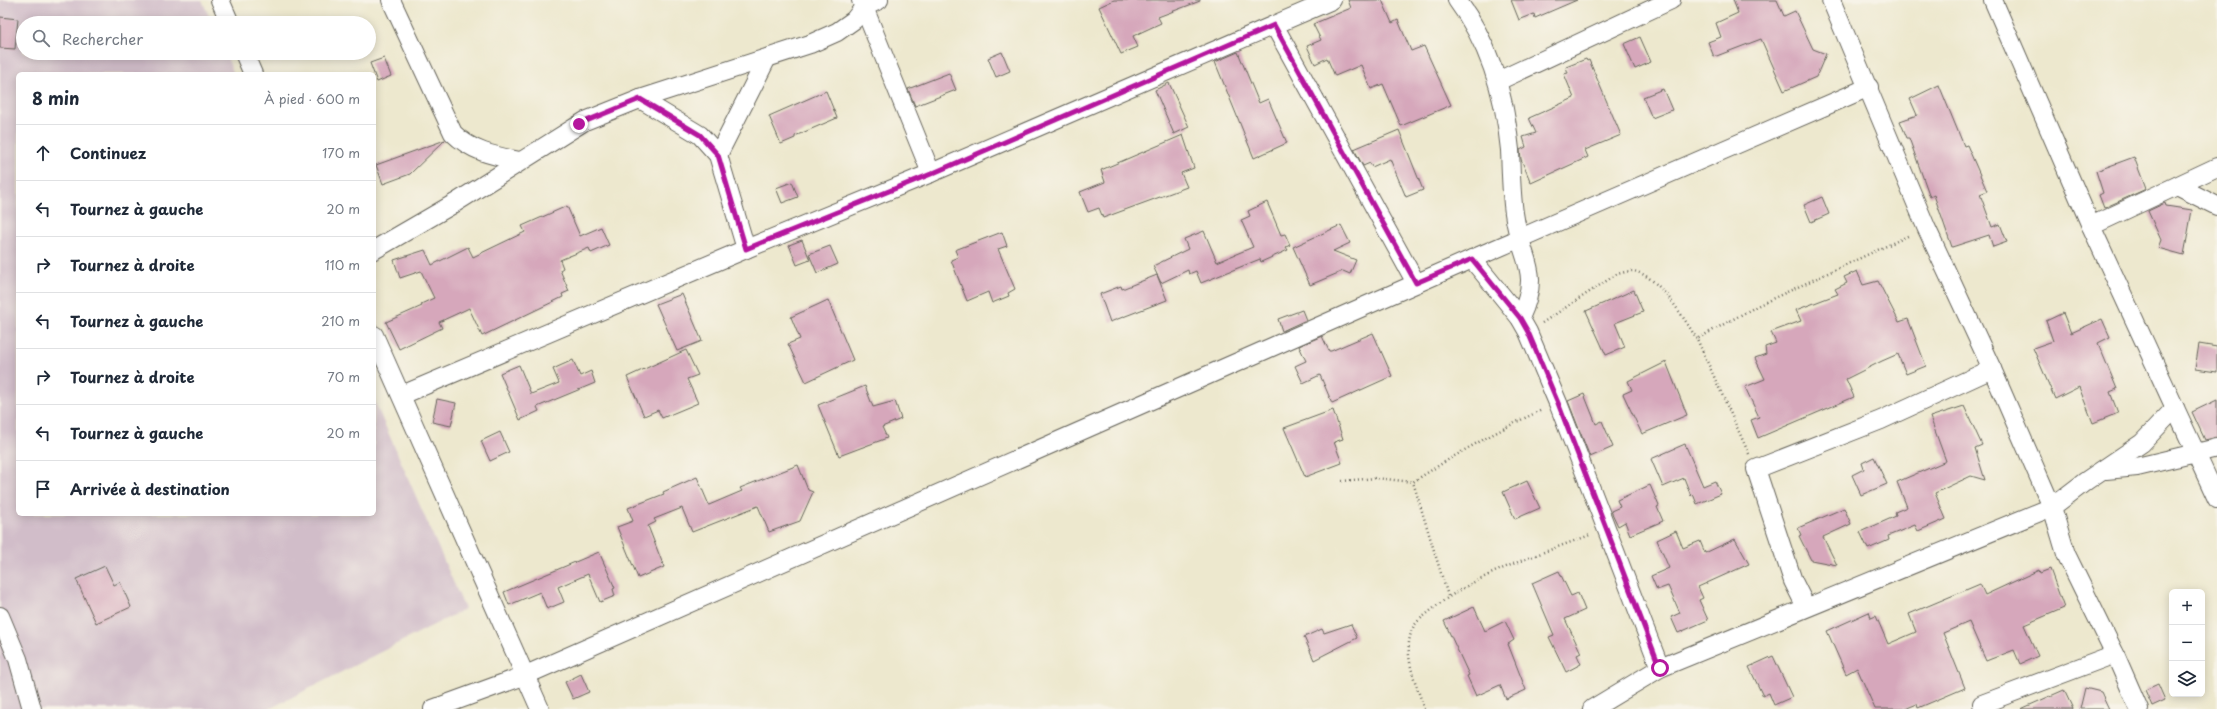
<!DOCTYPE html>
<html lang="fr">
<meta charset="utf-8">
<style>
body{margin:0;font-family:"Playpen Sans",sans-serif;background:#f2f2f3;color:#1f2937}
.controls{position:absolute;right:12px;bottom:12px;display:grid;overflow:hidden;border-radius:6px;box-shadow:0 2px 10px #0003}
.controls button{width:36px;height:36px;display:grid;place-items:center;padding:0;border:0;border-bottom:1px solid #e0e1e3;background:#fff;color:#1f2937;font:20px sans-serif}
.stop{position:absolute;width:12px;height:12px;margin:-9px;border:3px solid #b5179e;border-radius:50%;background:#fff}
.stop.end{background:#b5179e;border-color:#fff;box-shadow:0 1px 4px #0008}
.list{margin:0;padding:0;list-style:none}
h2{display:flex;justify-content:space-between;align-items:center;height:52px;margin:0;padding:0 16px;font-size:17px}
h2 small{font-size:13px;font-weight:400;color:#747a83}
.list li{display:grid;grid-template-columns:26px 1fr auto;gap:12px;align-items:center;box-sizing:border-box;height:56px;padding:0 16px;border-top:1px solid #e0e1e3}
.list b{display:block;font-size:15px;white-space:nowrap}
.list em{font-size:13px;font-style:normal;color:#747a83}
.icon{flex:none;width:22px;height:22px;fill:none;stroke:currentColor;stroke-width:2;stroke-linecap:round;stroke-linejoin:round}
.map{position:relative;flex:none;width:2217px;height:709px;overflow:hidden}
.search{position:absolute;background:#fff;box-shadow:0 2px 10px #0003;left:16px;top:16px;width:360px;height:44px;display:flex;align-items:center;gap:10px;box-sizing:border-box;padding:0 14px;border-radius:22px;color:#747a83;font-size:15px}
.panel{position:absolute;background:#fff;box-shadow:0 2px 10px #0003;left:16px;top:72px;width:360px;height:444px;border-radius:6px}
.map>svg:first-child{display:block}
.industrial{fill:#d1bdc9}
.building{fill:#d6a7bb}
.lines{fill:none;stroke-linecap:round;stroke-linejoin:round}
.minor-casing{stroke:#65635a;stroke-width:20}
.path{stroke:#65635a;stroke-width:2.5;stroke-dasharray:1 3;stroke-linecap:butt}
.minor{stroke:#fff;stroke-width:18}
.route{stroke:#b5179e;stroke-width:5}
</style>
<div class="map">
<svg width="2217" height="709" viewBox="0 0 2217 709">
<rect width="100%" height="100%" fill="#f7f3e8"/>
<filter id="ink" filterUnits="userSpaceOnUse"><feTurbulence type="fractalNoise" baseFrequency=".025" numOctaves="2"/><feDisplacementMap in="SourceGraphic" scale="8" xChannelSelector="R" yChannelSelector="G"/><feConvolveMatrix kernelMatrix="1 2 1 2 8 2 1 2 1" color-interpolation-filters="sRGB"/></filter>
<filter id="wash" filterUnits="userSpaceOnUse"><feTurbulence type="fractalNoise" baseFrequency=".012" numOctaves="4" result="noise"/><feDisplacementMap in="SourceGraphic" scale="16" xChannelSelector="R" yChannelSelector="G"/><feGaussianBlur stdDeviation="0.9" result="paint"/><feColorMatrix in="noise" values="0 0 0 0 0 0 0 0 0 0 0 0 0 0 0 0 0 1.4 0 .05"/><feComposite in="paint" operator="in"/></filter>
<g filter="url(#wash)">
<rect width="100%" height="100%" fill="#ede8ce"/>
<!-- industrial -->
<polygon class="industrial" points="0,0 202,0 212,23 23,23 23,53 225,53 234,74 18,74 18,514 374,514 374,400 465,609 269,709 0,709"/>
<g id="blocks">
<!-- building -->
<g class="building">
<polygon points="1114,0 1200,0 1200,1 1158,17 1161,23 1133,36 1138,47 1121,54 1099,7"/>
<polygon points="1348,0 1382,0 1392,23 1398,20 1411,51 1424,46 1451,105 1401,126 1383,84 1371,89 1361,65 1335,76 1327,58 1315,64 1307,46 1321,40 1313,24 1351,8"/>
<polygon points="1511,0 1577,0 1535,18 1534,14 1519,20"/>
<polygon points="1733,0 1777,0 1784,16 1795,11 1813,49 1826,54 1816,77 1784,91 1761,39 1714,57 1708,42 1721,37 1716,23 1738,13"/>
<polygon points="0,17 18,19 15,49 0,48"/>
<polygon points="1640,37 1651,62 1635,69 1624,44"/>
<polygon points="1002,52 1010,71 996,77 988,58"/>
<polygon points="1238,52 1259,103 1268,99 1287,143 1254,158 1215,62"/>
<polygon points="384,58 391,76 377,82 370,63"/>
<polygon points="1586,59 1587,61 1589,60 1621,135 1585,150 1588,157 1531,183 1521,159 1520,150 1526,147 1523,137 1536,133 1529,118 1574,98 1564,74 1568,73 1566,67"/>
<polygon points="949,73 956,90 915,106 908,89"/>
<polygon points="1169,83 1189,127 1174,134 1155,90"/>
<polygon points="1939,85 1964,146 1967,145 1987,191 1980,194 1992,227 2000,224 2007,242 1993,247 1989,235 1952,247 1934,195 1930,197 1909,138 1907,138 1900,121 1917,115 1910,99"/>
<polygon points="1663,89 1672,110 1652,118 1643,97"/>
<polygon points="826,91 837,118 795,136 795,138 781,144 769,116"/>
<polygon points="1399,130 1423,190 1406,197 1390,159 1372,167 1370,163 1363,166 1354,149"/>
<polygon points="1183,135 1194,168 1181,173 1187,187 1103,218 1099,208 1088,212 1080,192 1105,182 1101,170"/>
<polygon points="445,140 410,174 383,184 376,165"/>
<polygon points="2134,157 2146,189 2104,208 2099,195 2103,193 2096,171"/>
<polygon points="792,182 798,197 782,203 776,188"/>
<polygon points="1822,197 1829,214 1811,222 1804,205"/>
<polygon points="1267,202 1281,235 1285,234 1290,245 1286,247 1288,250 1261,262 1260,259 1201,283 1196,271 1189,274 1188,270 1161,283 1153,266 1188,249 1184,239 1204,231 1217,262 1253,247 1241,220 1250,216 1248,211"/>
<polygon points="2165,203 2166,206 2192,210 2184,255 2158,248 2161,240 2148,211"/>
<polygon points="567,206 580,236 601,227 609,245 591,253 589,248 560,260 563,268 560,270 569,291 562,294 563,297 482,336 469,308 465,310 439,322 442,328 399,349 386,322 422,306 421,304 434,298 421,271 400,278 394,260 425,250 432,265 468,247 473,257 525,232 522,226"/>
<polygon points="1341,225 1350,243 1333,251 1356,260 1350,274 1343,271 1310,285 1293,247"/>
<polygon points="1002,232 1007,246 998,249 1015,289 1008,293 1009,296 992,303 988,292 967,301 951,260 958,257 955,250"/>
<polygon points="802,240 810,260 797,265 789,245"/>
<polygon points="830,246 838,264 817,273 809,254"/>
<polygon points="1857,271 1863,285 1878,281 1899,322 1908,319 1926,366 1906,374 1898,354 1882,361 1846,379 1854,397 1758,438 1751,420 1759,417 1745,387 1765,379 1755,358 1766,354 1765,347 1776,343 1771,332 1801,321 1796,310 1838,294 1835,289 1847,283 1844,277"/>
<polygon points="1157,275 1167,300 1110,322 1100,294 1121,286 1122,289"/>
<polygon points="1634,290 1643,312 1615,323 1625,347 1606,355 1586,311"/>
<polygon points="682,294 702,341 677,351 656,304"/>
<polygon points="828,300 853,360 806,382 788,344 800,339 791,317"/>
<polygon points="1302,310 1306,320 1282,331 1278,319"/>
<polygon points="2063,313 2071,333 2102,319 2110,337 2098,343 2117,389 2110,392 2118,413 2093,423 2079,387 2055,399 2033,348 2053,341 2046,321"/>
<polygon points="1373,333 1392,376 1332,403 1320,375 1303,383 1295,366 1306,361 1299,346 1322,336 1329,351 1331,351"/>
<polygon points="2199,344 2217,347 2217,372 2195,369"/>
<polygon points="686,350 698,375 687,379 698,403 662,418 658,410 644,416 627,377"/>
<polygon points="573,360 580,376 591,371 595,383 537,407 539,411 520,420 500,373 519,365 531,394 559,383 553,369"/>
<polygon points="1666,362 1687,415 1642,434 1623,394 1632,390 1628,381"/>
<polygon points="865,386 873,407 895,401 901,419 882,427 887,438 839,456 818,405"/>
<polygon points="1584,394 1596,424 1602,421 1613,447 1590,457 1568,401"/>
<polygon points="437,399 456,403 451,426 432,422"/>
<polygon points="2217,400 2217,437 2205,440 2192,412"/>
<polygon points="1964,406 1982,445 1975,448 1985,480 1971,476 1935,493 1946,519 1918,531 1915,525 1888,536 1889,540 1868,549 1860,532 1896,516 1895,512 1907,507 1897,482 1946,461 1930,417"/>
<polygon points="1333,410 1343,439 1334,442 1342,463 1305,477 1284,428"/>
<polygon points="500,432 509,452 490,461 481,441"/>
<polygon points="1685,444 1703,486 1715,481 1721,494 1697,504 1693,494 1691,496 1684,478 1663,487 1651,459"/>
<polygon points="1874,457 1887,484 1861,495 1852,475 1864,469 1862,463"/>
<polygon points="798,465 808,490 813,492 800,521 769,532 758,506 692,532 682,508 654,519 656,522 648,526 664,567 638,578 617,527 633,521 628,508 664,494 663,492 697,477 709,505 742,491 740,488"/>
<polygon points="1527,481 1540,508 1515,519 1503,492"/>
<polygon points="1650,485 1659,506 1657,507 1663,521 1630,535 1625,522 1618,526 1611,511 1620,507 1617,500"/>
<polygon points="1844,508 1851,524 1823,537 1837,565 1811,560 1799,536 1801,535 1798,528"/>
<polygon points="1676,531 1683,548 1700,541 1705,553 1735,539 1749,564 1698,587 1703,598 1699,600 1708,620 1678,633 1671,617 1680,613 1668,586 1657,590 1651,576 1669,568 1657,540"/>
<polygon points="599,552 615,588 613,589 615,596 600,602 588,574 558,587 564,602 547,609 540,592 509,605 504,592"/>
<polygon points="105,566 114,585 120,582 131,607 96,623 76,579"/>
<polygon points="2050,569 2064,608 2024,625 2038,656 2020,664 2014,650 1986,661 1969,622 1943,633 1965,688 1918,708 1917,704 1905,709 1875,709 1857,668 1846,674 1827,631 1869,612 1871,618 1876,616 1888,644 1916,632 1909,614 1980,584 1985,595 2039,570 2040,573"/>
<polygon points="1559,571 1571,596 1578,593 1585,610 1565,619 1581,653 1577,655 1581,664 1566,672 1549,637 1554,635 1532,583"/>
<polygon points="1474,607 1485,631 1505,621 1514,640 1508,644 1526,690 1506,699 1500,685 1476,696 1467,676 1469,675 1444,621"/>
<polygon points="1351,624 1357,638 1314,660 1304,637 1322,629 1324,633"/>
<polygon points="1773,656 1792,697 1774,705 1769,693 1763,696 1749,667"/>
<polygon points="581,674 589,692 573,699 565,682"/>
<polygon points="2158,684 2165,700 2152,706 2145,690"/>
<polygon points="2085,688 2101,692 2109,709 2080,709"/>
<polygon points="2064,690 2073,709 2021,709"/>
</g>
</g>
</g>
<g filter="url(#ink)">
<use href="#blocks" fill-opacity="0" stroke="#65635a" stroke-width="1"/>
<g class="lines">
<!-- minor casing -->
<g class="minor-casing">
<g id="minor">
<polyline points="220,0 230,23"/>
<path d="M391,0L453,133C472,152 495,156 520,161"/>
<polyline points="861,0 931,173"/>
<path d="M1457,0C1490,44 1505,96 1510,150C1511,171 1511,192 1514,213C1520,260 1543,269 1520,318"/>
<polyline points="1831,0 1926,227 1992,369 2052,507 2066,554 2115,654 2139,709"/>
<polyline points="1993,0 2091,226 2217,499"/>
<polyline points="1274,25 1416,283"/>
<polyline points="244,53 253,74"/>
<polyline points="1498,81 1671,0"/>
<polyline points="640,99 700,135 718,155 746,249"/>
<polyline points="718,155 767,58"/>
<polyline points="2177,186 2217,206"/>
<polyline points="2091,226 2217,167"/>
<polyline points="374,250 455,203 585,121 640,99 810,44 837,32 854,20 864,7 879,0"/>
<polyline points="1472,259 1869,87"/>
<polyline points="374,335 540,709"/>
<polyline points="402,395 746,249 931,173 1332,0"/>
<polyline points="2106,470 2137,467 2217,448"/>
<polyline points="1806,607 1793,581 1756,469 1881,420 1992,369"/>
<polyline points="0,616 18,659 32,709"/>
<polyline points="1982,704 2115,654"/>
<polyline points="433,709 526,675 1472,259 1520,318 1528,332 1558,403 1660,668"/>
<polyline points="1592,709 1660,668 2052,507 2086,481 2142,443 2175,408"/>
</g>
</g>
<!-- path -->
<g class="path">
<path d="M1542,323L1617,274C1622,273 1628,271 1633,271C1659,275 1684,319 1697,339"/>
<polyline points="1749,454 1697,339 1759,305 1910,235"/>
<polyline points="1342,481 1376,478 1413,482"/>
<path d="M1448,596L1413,482C1454,455 1496,431 1542,410"/>
<path d="M1424,709C1417,684 1402,656 1412,630C1415,622 1423,617 1429,612C1474,574 1535,556 1590,535"/>
</g>
<!-- minor -->
<use href="#minor" class="minor"/>
</g>
</g>
<g class="lines" filter="url(#ink)">
<!-- route -->
<polyline class="route" points="579,124 640,99 700,135 718,155 746,249 931,174 1274,25 1416,283 1472,259 1520,318 1528,332 1558,403 1660,668"/>
</g>
</svg>
<div class="controls">
<button>+</button>
<button>−</button>
<button><svg class="icon" aria-label="layers" viewBox="0 0 24 24"><path d="M12 4l9 5-9 5-9-5zM3 14l9 5 9-5"/></svg></button>
</div>
<div class="stop" style="left:1660px;top:668px"></div>
<div class="stop end" style="left:579px;top:124px"></div>
<div class="search"><svg class="icon" aria-label="search" viewBox="0 0 24 24"><circle cx="10" cy="10" r="6"/><path d="M15 15l6 6"/></svg>Rechercher</div>
<section class="panel">
<h2>8 min<small>À pied · 600 m</small></h2>
<ul class="list">
<li><svg class="icon" aria-label="ahead" viewBox="0 0 24 24"><path d="M12 20V5M6 11l6-6 6 6"/></svg><div><b>Continuez</b></div><em>170 m</em></li>
<li><svg class="icon" aria-label="left" viewBox="0 0 24 24"><path d="M17 20v-9H6M10 6l-5 5 5 5"/></svg><div><b>Tournez à gauche</b></div><em>20 m</em></li>
<li><svg class="icon" aria-label="right" viewBox="0 0 24 24"><path d="M7 20v-9h11M14 6l5 5-5 5"/></svg><div><b>Tournez à droite</b></div><em>110 m</em></li>
<li><svg class="icon" aria-label="left" viewBox="0 0 24 24"><path d="M17 20v-9H6M10 6l-5 5 5 5"/></svg><div><b>Tournez à gauche</b></div><em>210 m</em></li>
<li><svg class="icon" aria-label="right" viewBox="0 0 24 24"><path d="M7 20v-9h11M14 6l5 5-5 5"/></svg><div><b>Tournez à droite</b></div><em>70 m</em></li>
<li><svg class="icon" aria-label="left" viewBox="0 0 24 24"><path d="M17 20v-9H6M10 6l-5 5 5 5"/></svg><div><b>Tournez à gauche</b></div><em>20 m</em></li>
<li><svg class="icon" aria-label="arrive" viewBox="0 0 24 24"><path d="M6 21V4h12l-3 4 3 4H6"/></svg><div><b>Arrivée à destination</b></div></li>
</ul>
</section>
</div>
